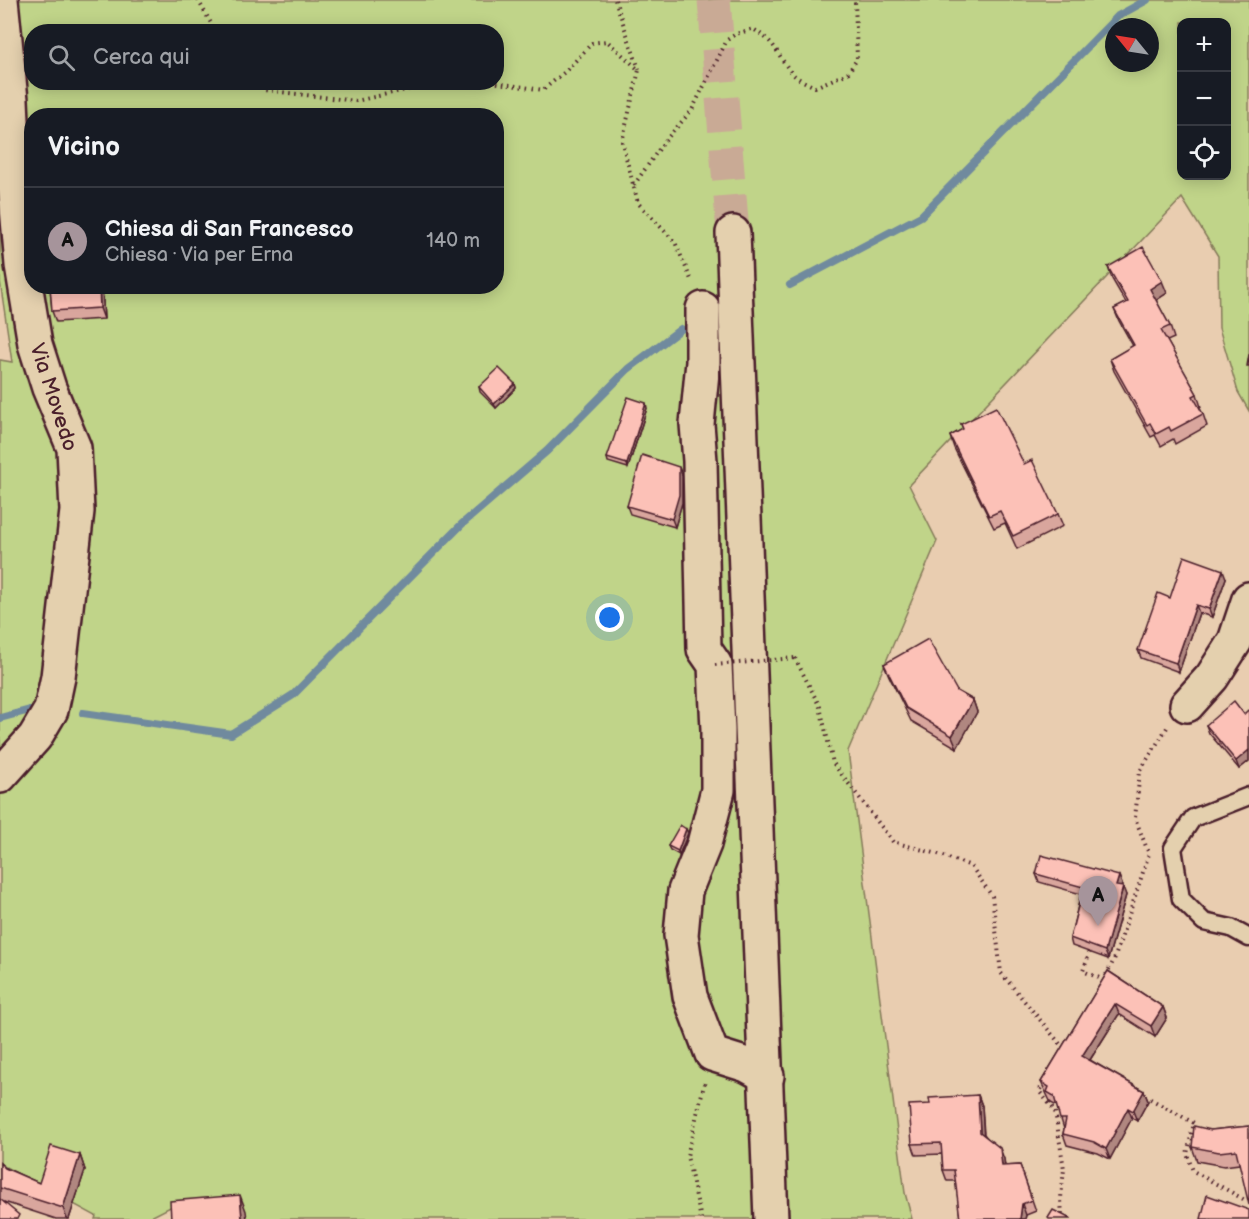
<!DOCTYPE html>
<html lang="it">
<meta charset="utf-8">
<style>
body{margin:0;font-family:"Balsamiq Sans",sans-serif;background:#242831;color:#f1f3f6}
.controls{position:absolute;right:18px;top:18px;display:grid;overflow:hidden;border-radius:12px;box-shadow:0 3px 15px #0003}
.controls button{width:54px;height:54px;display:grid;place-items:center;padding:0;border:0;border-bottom:2px solid #363941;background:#171b24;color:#f1f3f6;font:30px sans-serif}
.compass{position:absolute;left:1105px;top:18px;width:54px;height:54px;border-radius:50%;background:#171b24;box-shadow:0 3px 15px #0003;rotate:300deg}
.you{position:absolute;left:610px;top:618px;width:21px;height:21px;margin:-15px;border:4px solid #fff;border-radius:50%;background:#1a73e8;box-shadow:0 0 0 9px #1a73e833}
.badge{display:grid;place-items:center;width:39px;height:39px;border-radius:50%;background:#a6949b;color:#111;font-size:20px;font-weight:700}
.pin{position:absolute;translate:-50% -50px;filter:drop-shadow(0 2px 3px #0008)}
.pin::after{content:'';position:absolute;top:32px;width:21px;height:18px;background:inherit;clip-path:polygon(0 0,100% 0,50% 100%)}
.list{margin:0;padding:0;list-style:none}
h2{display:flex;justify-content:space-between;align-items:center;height:78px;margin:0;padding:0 24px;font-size:26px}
h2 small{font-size:20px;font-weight:400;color:#9ea1a6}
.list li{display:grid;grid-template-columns:39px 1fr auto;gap:18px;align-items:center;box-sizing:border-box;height:108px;padding:0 24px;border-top:2px solid #363941}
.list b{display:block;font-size:22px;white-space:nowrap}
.list p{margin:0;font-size:20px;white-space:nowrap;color:#9ea1a6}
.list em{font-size:20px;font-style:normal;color:#9ea1a6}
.icon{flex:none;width:33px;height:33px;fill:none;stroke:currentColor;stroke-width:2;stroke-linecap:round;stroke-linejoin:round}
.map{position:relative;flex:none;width:1249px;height:1219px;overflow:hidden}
.search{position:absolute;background:#171b24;box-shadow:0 3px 15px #0003;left:24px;top:24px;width:480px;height:66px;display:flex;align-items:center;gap:15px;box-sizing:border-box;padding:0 21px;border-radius:24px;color:#9ea1a6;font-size:22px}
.panel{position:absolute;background:#171b24;box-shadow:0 3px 15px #0003;left:24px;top:108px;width:480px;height:186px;border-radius:24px}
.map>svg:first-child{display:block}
.green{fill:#c0d489;stroke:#857a5a;stroke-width:1.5;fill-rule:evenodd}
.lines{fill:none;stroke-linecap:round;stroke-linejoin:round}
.stream{stroke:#708a9e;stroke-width:8}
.highway-tunnel{stroke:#c9aa95;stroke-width:33;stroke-dasharray:33 16;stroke-linecap:butt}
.lane-casing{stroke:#4a1f2b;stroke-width:21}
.street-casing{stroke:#4a1f2b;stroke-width:38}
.highway-casing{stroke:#4a1f2b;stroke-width:38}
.path{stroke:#4a1f2b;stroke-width:4;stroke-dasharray:1.5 4.5;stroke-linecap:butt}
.lane{stroke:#e4d0ae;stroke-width:16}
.street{stroke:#e4d0ae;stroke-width:33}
.highway{stroke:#e4d0ae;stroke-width:33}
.path-bridge{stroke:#4a1f2b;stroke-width:4;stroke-dasharray:1.5 4.5;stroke-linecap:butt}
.wall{fill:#d9a69d;stroke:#4a1f2b;stroke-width:1.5}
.shaded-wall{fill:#b08780;stroke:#4a1f2b;stroke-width:1.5}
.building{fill:#fcc1b7;stroke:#4a1f2b;stroke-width:1.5}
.labels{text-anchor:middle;stroke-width:6;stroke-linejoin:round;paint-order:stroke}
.street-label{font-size:21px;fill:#4a1f2b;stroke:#e4d0ae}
</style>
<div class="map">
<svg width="1249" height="1219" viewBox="0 0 1249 1219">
<rect width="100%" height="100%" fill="#e9cdb0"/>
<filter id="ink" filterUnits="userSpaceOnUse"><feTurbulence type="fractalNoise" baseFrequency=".0167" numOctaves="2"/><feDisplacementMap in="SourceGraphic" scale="12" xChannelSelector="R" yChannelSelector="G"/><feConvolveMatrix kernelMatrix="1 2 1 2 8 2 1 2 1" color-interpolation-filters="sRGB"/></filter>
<g filter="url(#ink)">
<!-- green -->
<path class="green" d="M0,0H1249V411L1238,392L1219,328L1218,256L1182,198L909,485L937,541L848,751L905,1193L912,1219H229L178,1203L147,1219H95L96,1216L0,1164V360L12,362L0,281ZM1182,22H1226V176H1182ZM1114,27H1150V63H1114ZM32,32H496V82H32ZM32,116H496V286H32Z"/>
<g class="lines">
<!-- stream -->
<g class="stream">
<polyline points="790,285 921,216 1118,16 1147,0"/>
<polyline points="83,713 231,734 293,695 462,524 547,451 628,369 681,329"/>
<polyline points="0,718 30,710"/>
</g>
<!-- highway-tunnel -->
<polyline class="highway-tunnel" points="714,0 733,233"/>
<!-- lane casing -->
<g class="lane-casing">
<polyline id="lane" points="1249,796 1193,818 1173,848 1181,899 1204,922 1231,928 1249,938"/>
</g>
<!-- street casing -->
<g class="street-casing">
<g id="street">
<polyline points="703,309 703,362 697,424 700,461 704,649 715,665 718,730 718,790 704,844 685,891 681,935 690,996 712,1054 747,1065 767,1076"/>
<polyline points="1187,705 1212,677 1235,641 1249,599"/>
<polyline points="0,776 35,737 51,710 58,677 77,511 74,448 49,388 35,344 22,265 15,184 11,100 1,0"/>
</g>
</g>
<!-- highway casing -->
<g class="highway-casing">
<polyline id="highway" points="733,233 771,1219"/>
</g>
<!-- path -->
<g class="path">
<polyline points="198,0 216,32"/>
<polyline points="615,0 639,69"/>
<polyline points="257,82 264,90 356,101 441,82"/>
<polyline points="491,82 543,90 566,71 592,43 607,41 639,70 622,142 638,203 675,242 692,282"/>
<path d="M634,185L664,142L692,110L727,40L736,34L753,29C778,44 775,52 791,72C797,79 807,83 815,87L848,73L857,59L855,0"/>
<polyline points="795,658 820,707 833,763 893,842 938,854 971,866 992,896 1001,973 1066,1051"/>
<polyline points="1090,952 1083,971 1104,980"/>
<polyline points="1106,975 1114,960 1149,854 1135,818 1140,771 1168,726"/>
<polyline points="1044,1083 1039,1091 1055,1111 1064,1169 1061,1198 1062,1219"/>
<polyline points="1145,1096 1194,1123 1187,1154 1193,1171 1245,1200 1249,1199"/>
<polyline points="701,1219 687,1156 705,1081"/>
</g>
<!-- lane -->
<use href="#lane" class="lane"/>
<!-- street -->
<use href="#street" class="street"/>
<!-- highway -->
<use href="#highway" class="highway"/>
<!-- path-bridge -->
<polyline class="path-bridge" points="715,665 795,658"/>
</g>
<!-- wall -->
<g class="wall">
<polygon points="1108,267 1167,293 1156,300 1170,326 1174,338 1167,341 1197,394 1201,407 1199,407 1203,414 1207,426 1175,444 1173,439 1161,446 1155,435 1151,437 1114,371 1110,359 1133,346 1119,321 1114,309 1126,303 1112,279"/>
<polygon points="50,286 102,286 104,319 56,322 52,311"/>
<polygon points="515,384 516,388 496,408 480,392 479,387"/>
<polygon points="647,408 628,468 608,462 607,458"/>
<polygon points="961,424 1024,464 1058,514 1063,526 1017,549 1005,523 994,528 954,448 950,436 963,429"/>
<polygon points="682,475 682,503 675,527 630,514 627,506"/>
<polygon points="1226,578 1212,617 1199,613 1179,672 1141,658 1138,650 1170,598"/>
<polygon points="884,664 957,691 973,700 977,712 957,748 911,721 889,676"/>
<polygon points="1249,711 1249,761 1239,769 1209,733 1206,725 1244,714"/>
<polygon points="686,829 688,833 679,855 670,850 668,846"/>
<polygon points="1036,874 1119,876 1122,884 1121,887 1126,895 1108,959 1072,946 1070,938 1081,894 1039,882"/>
<polygon points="1108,971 1163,1007 1167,1018 1155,1037 1119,1014 1090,1060 1144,1091 1148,1101 1137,1121 1132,1118 1110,1159 1098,1153 1067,1145 1063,1134 1064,1129 1057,1106 1051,1103 1041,1082"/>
<polygon points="978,1095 982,1106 984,1134 1004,1159 1005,1166 1020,1165 1036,1211 1026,1215 1025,1219 960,1219 956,1181 947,1181 943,1170 942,1154 916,1155 912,1144 930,1104"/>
<polygon points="1249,1126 1239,1164 1224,1166 1197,1161 1192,1147 1211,1130"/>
<polygon points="80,1155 85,1170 69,1219 56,1219 4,1202 0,1219 0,1163 5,1168 39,1183"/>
</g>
<!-- shaded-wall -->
<g class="shaded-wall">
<polygon points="1162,281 1167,293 1155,301 1150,289"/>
<polygon points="99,286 102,286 104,319 100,308"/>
<polygon points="515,384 516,388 496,408 494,404"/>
<polygon points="646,403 647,408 628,468 627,464"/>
<polygon points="679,467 682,475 682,503 675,527 672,519"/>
<polygon points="1223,570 1226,578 1212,617 1209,609"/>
<polygon points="1196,605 1199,613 1179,672 1176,663"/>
<polygon points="973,700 977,712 957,748 952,736"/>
<polygon points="1249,750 1249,761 1239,769 1236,761"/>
<polygon points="686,829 688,833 679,855 678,851"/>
<polygon points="1119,876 1122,884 1119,894 1116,886"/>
<polygon points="1123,887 1126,895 1108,959 1105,951"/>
<polygon points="1115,1004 1119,1014 1086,1066 1082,1056"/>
<polygon points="1163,1007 1167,1018 1155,1037 1151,1026"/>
<polygon points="1144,1091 1148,1101 1137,1121 1133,1111"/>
<polygon points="978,1095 982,1106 984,1143 980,1132"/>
<polygon points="1128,1108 1132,1118 1110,1159 1106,1149"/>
<polygon points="1000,1148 1004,1159 1006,1177 1002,1166"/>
<polygon points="80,1155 85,1170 69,1219 67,1219 63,1208"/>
<polygon points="240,1195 246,1211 247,1219 242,1219"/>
<polygon points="1022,1204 1026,1215 1025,1219 1020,1219"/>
</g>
<!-- building -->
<g class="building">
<polygon points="1143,247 1162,281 1150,289 1170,326 1161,330 1197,394 1193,396 1203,414 1171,431 1169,427 1156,434 1150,423 1147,425 1110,359 1134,345 1114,309 1128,302 1108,267"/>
<polygon points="50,286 99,286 100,308 52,311"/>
<polygon points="1249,354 1249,366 1247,366"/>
<polygon points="499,368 515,384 494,404 479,387"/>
<polygon points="628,397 646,403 627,464 607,458"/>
<polygon points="996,407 1024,464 1032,460 1058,514 1013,536 1000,511 989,516 950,436 963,429 961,424"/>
<polygon points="642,455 679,467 679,495 672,519 627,506"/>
<polygon points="1184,556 1223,570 1209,609 1196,605 1176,663 1138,650 1158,593 1170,598"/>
<polygon points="928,639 957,691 973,700 952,736 906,708 884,664"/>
<polygon points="1234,701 1244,714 1248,710 1249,711 1249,750 1236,761 1206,725"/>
<polygon points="680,825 686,829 678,851 668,846"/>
<polygon points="1041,855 1119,876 1116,886 1123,887 1105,951 1070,938 1083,887 1036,874"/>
<polygon points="1108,971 1163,1007 1151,1026 1115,1004 1082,1056 1144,1091 1133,1111 1128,1108 1106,1149 1094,1142 1063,1134 1066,1119 1060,1119 1054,1096 1047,1092 1049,1087 1041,1082"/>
<polygon points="978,1095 980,1132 1000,1148 1002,1166 1020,1165 1032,1200 1022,1204 1020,1219 960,1219 954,1170 943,1170 941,1143 912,1144 909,1105 930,1104 929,1098"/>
<polygon points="1194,1126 1211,1130 1249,1126 1249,1205 1236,1150 1219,1152 1192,1147"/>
<polygon points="51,1146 80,1155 63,1208 0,1188 0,1163 5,1168 39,1183"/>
<polygon points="240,1195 242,1219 171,1219 170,1201"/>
<polygon points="1207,1195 1249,1210 1249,1219 1201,1219"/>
<polygon points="0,1199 19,1215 17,1219 0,1219"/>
<polygon points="1053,1210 1071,1219 1049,1219 1048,1218"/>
</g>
</g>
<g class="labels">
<!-- street labels -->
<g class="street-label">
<text transform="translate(54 397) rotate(72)" y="7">Via Movedo</text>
</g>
</g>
</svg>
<div class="controls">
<button>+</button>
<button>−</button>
<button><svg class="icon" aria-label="locate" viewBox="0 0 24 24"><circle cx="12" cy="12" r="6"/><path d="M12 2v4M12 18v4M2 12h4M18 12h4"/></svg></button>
</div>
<svg class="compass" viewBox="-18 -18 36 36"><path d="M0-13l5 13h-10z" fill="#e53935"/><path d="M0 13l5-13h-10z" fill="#9ea1a6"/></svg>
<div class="you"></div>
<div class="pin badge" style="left:1098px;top:926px">A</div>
<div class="search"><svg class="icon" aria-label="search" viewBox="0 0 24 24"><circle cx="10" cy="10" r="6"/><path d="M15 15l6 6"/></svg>Cerca qui</div>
<section class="panel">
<h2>Vicino<small></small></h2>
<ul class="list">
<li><span class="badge">A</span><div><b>Chiesa di San Francesco</b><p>Chiesa · Via per Erna</p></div><em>140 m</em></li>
</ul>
</section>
</div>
